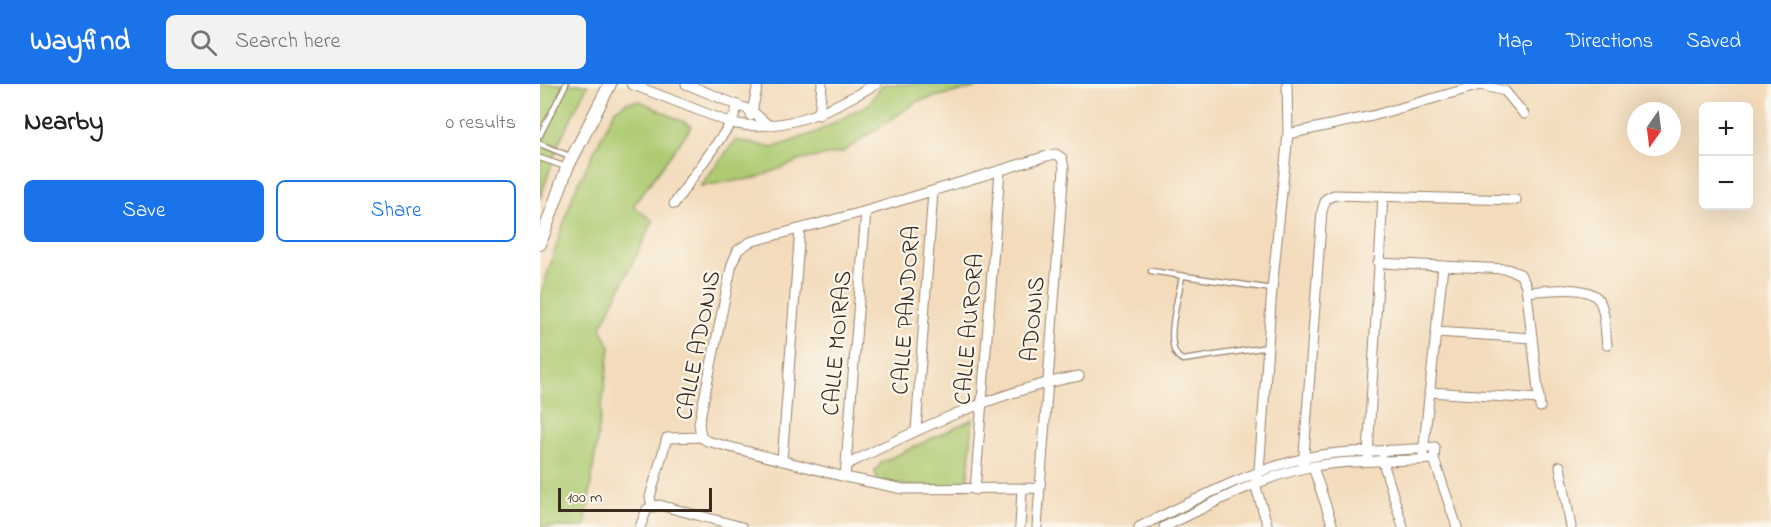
<!DOCTYPE html>
<meta charset="utf-8">
<style>
body{margin:0;font-family:"Indie Flower",sans-serif;background:#f2f2f2;color:#202124}
.controls{position:absolute;right:18px;top:18px;display:grid;overflow:hidden;border-radius:9px;box-shadow:0 6px 24px #0002}
.controls button{width:54px;height:54px;display:grid;place-items:center;padding:0;border:0;border-bottom:2px solid #e0e0e0;background:#fff;color:#202124;font:30px sans-serif}
.compass{position:absolute;left:1087px;top:18px;width:54px;height:54px;border-radius:50%;background:#fff;box-shadow:0 6px 24px #0002;rotate:194deg}
.scale{position:absolute;left:18px;bottom:15px;width:154px;box-sizing:border-box;padding-left:6px;border:3px solid #3b2a1e;border-top:0;font-size:16px;line-height:21px;white-space:nowrap;color:#3b2a1e;-webkit-text-stroke:4px #fbf7ec;paint-order:stroke}
.list{margin:0;padding:0;list-style:none}
h2{display:flex;justify-content:space-between;align-items:center;height:78px;margin:0;padding:0 24px;font-size:26px}
h2 small{font-size:20px;font-weight:400;color:#757577}
.actions{display:flex;gap:12px;padding:18px 24px}
.actions a{flex:1;padding:14px 0;border:2px solid #1a73e8;border-radius:9px;text-align:center;font-size:21px;color:#1a73e8}
.actions .main{background:#1a73e8;color:#fff}
.icon{flex:none;width:33px;height:33px;fill:none;stroke:currentColor;stroke-width:2;stroke-linecap:round;stroke-linejoin:round}
.map{position:relative;flex:none;width:1231px;height:443px;overflow:hidden}
header{display:flex;align-items:center;gap:36px;box-sizing:border-box;height:84px;padding:0 30px;background:#1a73e8;color:#fff}
header strong{font-size:28px}
nav{display:flex;gap:33px;margin-inline-start:auto;font-size:21px}
.search{width:420px;height:54px;background:#f2f2f2;display:flex;align-items:center;gap:15px;box-sizing:border-box;padding:0 21px;border-radius:9px;color:#757577;font-size:22px}
main{display:flex}
aside{flex:1;background:#fff}
.map>svg:first-child{display:block}
.green{fill:#aecb72;stroke:#747a48;stroke-width:1.5}
.lines{fill:none;stroke-linecap:round;stroke-linejoin:round}
.service-casing{stroke:#97826c;stroke-width:7}
.minor-casing{stroke:#97826c;stroke-width:11}
.tertiary-casing{stroke:#97826c;stroke-width:14}
.service{stroke:#fff;stroke-width:4.5}
.minor{stroke:#fff;stroke-width:9}
.tertiary{stroke:#fff;stroke-width:12}
.labels{text-anchor:middle;stroke-width:4.5;stroke-linejoin:round;paint-order:stroke}
.street-label{font-size:24px;fill:#3b2a1e;stroke:#fbf7ec}
</style>
<header>
<strong>Wayfind</strong>
<div class="search"><svg class="icon" aria-label="search" viewBox="0 0 24 24"><circle cx="10" cy="10" r="6"/><path d="M15 15l6 6"/></svg>Search here</div>
<nav><a>Map</a><a>Directions</a><a>Saved</a></nav>
</header>
<main>
<aside>
<h2>Nearby<small>0 results</small></h2>
<ul class="list">
</ul>
<div class="actions"><a class="main">Save</a><a>Share</a></div>
</aside>
<div class="map">
<svg width="1231" height="443" viewBox="0 0 1231 443">
<rect width="100%" height="100%" fill="#fbf7ec"/>
<filter id="ink" filterUnits="userSpaceOnUse"><feTurbulence type="fractalNoise" baseFrequency=".0167" numOctaves="2"/><feDisplacementMap in="SourceGraphic" scale="12" xChannelSelector="R" yChannelSelector="G"/><feConvolveMatrix kernelMatrix="1 2 1 2 8 2 1 2 1" color-interpolation-filters="sRGB"/></filter>
<filter id="wash" filterUnits="userSpaceOnUse"><feTurbulence type="fractalNoise" baseFrequency=".008" numOctaves="4" result="noise"/><feDisplacementMap in="SourceGraphic" scale="24" xChannelSelector="R" yChannelSelector="G"/><feGaussianBlur stdDeviation="1.35" result="paint"/><feColorMatrix in="noise" values="0 0 0 0 0 0 0 0 0 0 0 0 0 0 0 0 0 1.4 0 .05"/><feComposite in="paint" operator="in"/></filter>
<g filter="url(#wash)">
<rect width="100%" height="100%" fill="#f3dbbb"/>
<!-- green -->
<g class="green">
<polygon points="0,0 48,0 19,58 0,115"/>
<polygon points="343,0 451,0 378,17 303,68 261,76 216,94 160,102 196,56 233,64 277,48 329,20"/>
<polygon points="100,17 152,42 93,122 113,137 61,243 70,263 45,443 0,443 0,212 34,108 75,26 87,18"/>
<polygon points="433,335 427,404 367,402 337,396 335,387 342,378"/>
</g>
</g>
<g filter="url(#ink)">
<g class="lines">
<!-- service casing -->
<g class="service-casing">
<g id="service">
<polyline points="0,51 26,0"/>
<polyline points="0,60 32,73"/>
<polyline points="0,74 26,83"/>
<polyline points="611,187 732,205"/>
<path d="M642,193C639,212 621,267 643,276L728,263"/>
</g>
</g>
<!-- minor casing -->
<g class="minor-casing">
<g id="minor">
<path d="M91,0L191,39C244,50 291,26 336,0"/>
<polyline points="146,0 212,27 228,41"/>
<polyline points="279,31 282,0"/>
<polyline points="211,32 218,0"/>
<polyline points="748,50 832,32 940,1 965,7 984,30"/>
<polyline points="134,120 191,39 198,22"/>
<polyline points="838,179 967,185 980,190 986,201 1000,323"/>
<path d="M987,208C1005,207 1051,199 1060,218C1066,229 1065,248 1067,261"/>
<polyline points="896,248 992,254"/>
<polyline points="889,308 999,315"/>
<polyline points="376,347 393,107"/>
<polyline points="883,370 903,182"/>
<polyline points="828,371 843,112"/>
<polyline points="842,375 863,443"/>
<polyline points="242,377 260,145"/>
<path d="M306,381C380,344 457,307 539,292"/>
<polyline points="1020,382 1031,443"/>
<polyline points="773,383 793,443"/>
<polyline points="763,384 782,127 786,115 794,111 976,116"/>
<polyline points="305,393 326,127"/>
<polyline points="435,406 460,87"/>
<polyline points="112,422 110,413 127,354 161,353"/>
<polyline points="100,443 107,425 119,421 202,443"/>
<polyline points="480,443 482,405"/>
<polyline points="497,443 524,84 522,74 516,70 507,72 326,127 210,158 198,166 192,180 159,339 161,353 167,357 305,393 363,405 500,404"/>
<path d="M599,443C652,418 704,389 761,375C805,364 850,369 895,363L894,375L917,443"/>
<path d="M624,443C669,422 715,395 765,384C807,375 850,378 894,375"/>
<polyline points="728,443 715,400 719,387 732,205 748,50 747,0"/>
</g>
</g>
<!-- tertiary casing -->
<g class="tertiary-casing">
<polyline id="tertiary" points="0,160 27,84 70,0"/>
</g>
<!-- service -->
<use href="#service" class="service"/>
<!-- minor -->
<use href="#minor" class="minor"/>
<!-- tertiary -->
<use href="#tertiary" class="tertiary"/>
</g>
</g>
<g class="labels">
<!-- street labels -->
<g class="street-label">
<text transform="translate(365 226) rotate(-86)" y="8">CALLE PANDORA</text>
<text transform="translate(492 235) rotate(-85)" y="8">ADONIS</text>
<text transform="translate(428 245) rotate(-85)" y="8">CALLE AURORA</text>
<text transform="translate(296 259) rotate(-85)" y="8">CALLE MOIRAS</text>
<text transform="translate(157 261) rotate(-79)" y="8">CALLE ADONIS</text>
</g>
</g>
</svg>
<div class="controls">
<button>+</button>
<button>−</button>
</div>
<svg class="compass" viewBox="-18 -18 36 36"><path d="M0-13l5 13h-10z" fill="#e53935"/><path d="M0 13l5-13h-10z" fill="#757577"/></svg>
<div class="scale">100 m</div>
</div>
</main>
